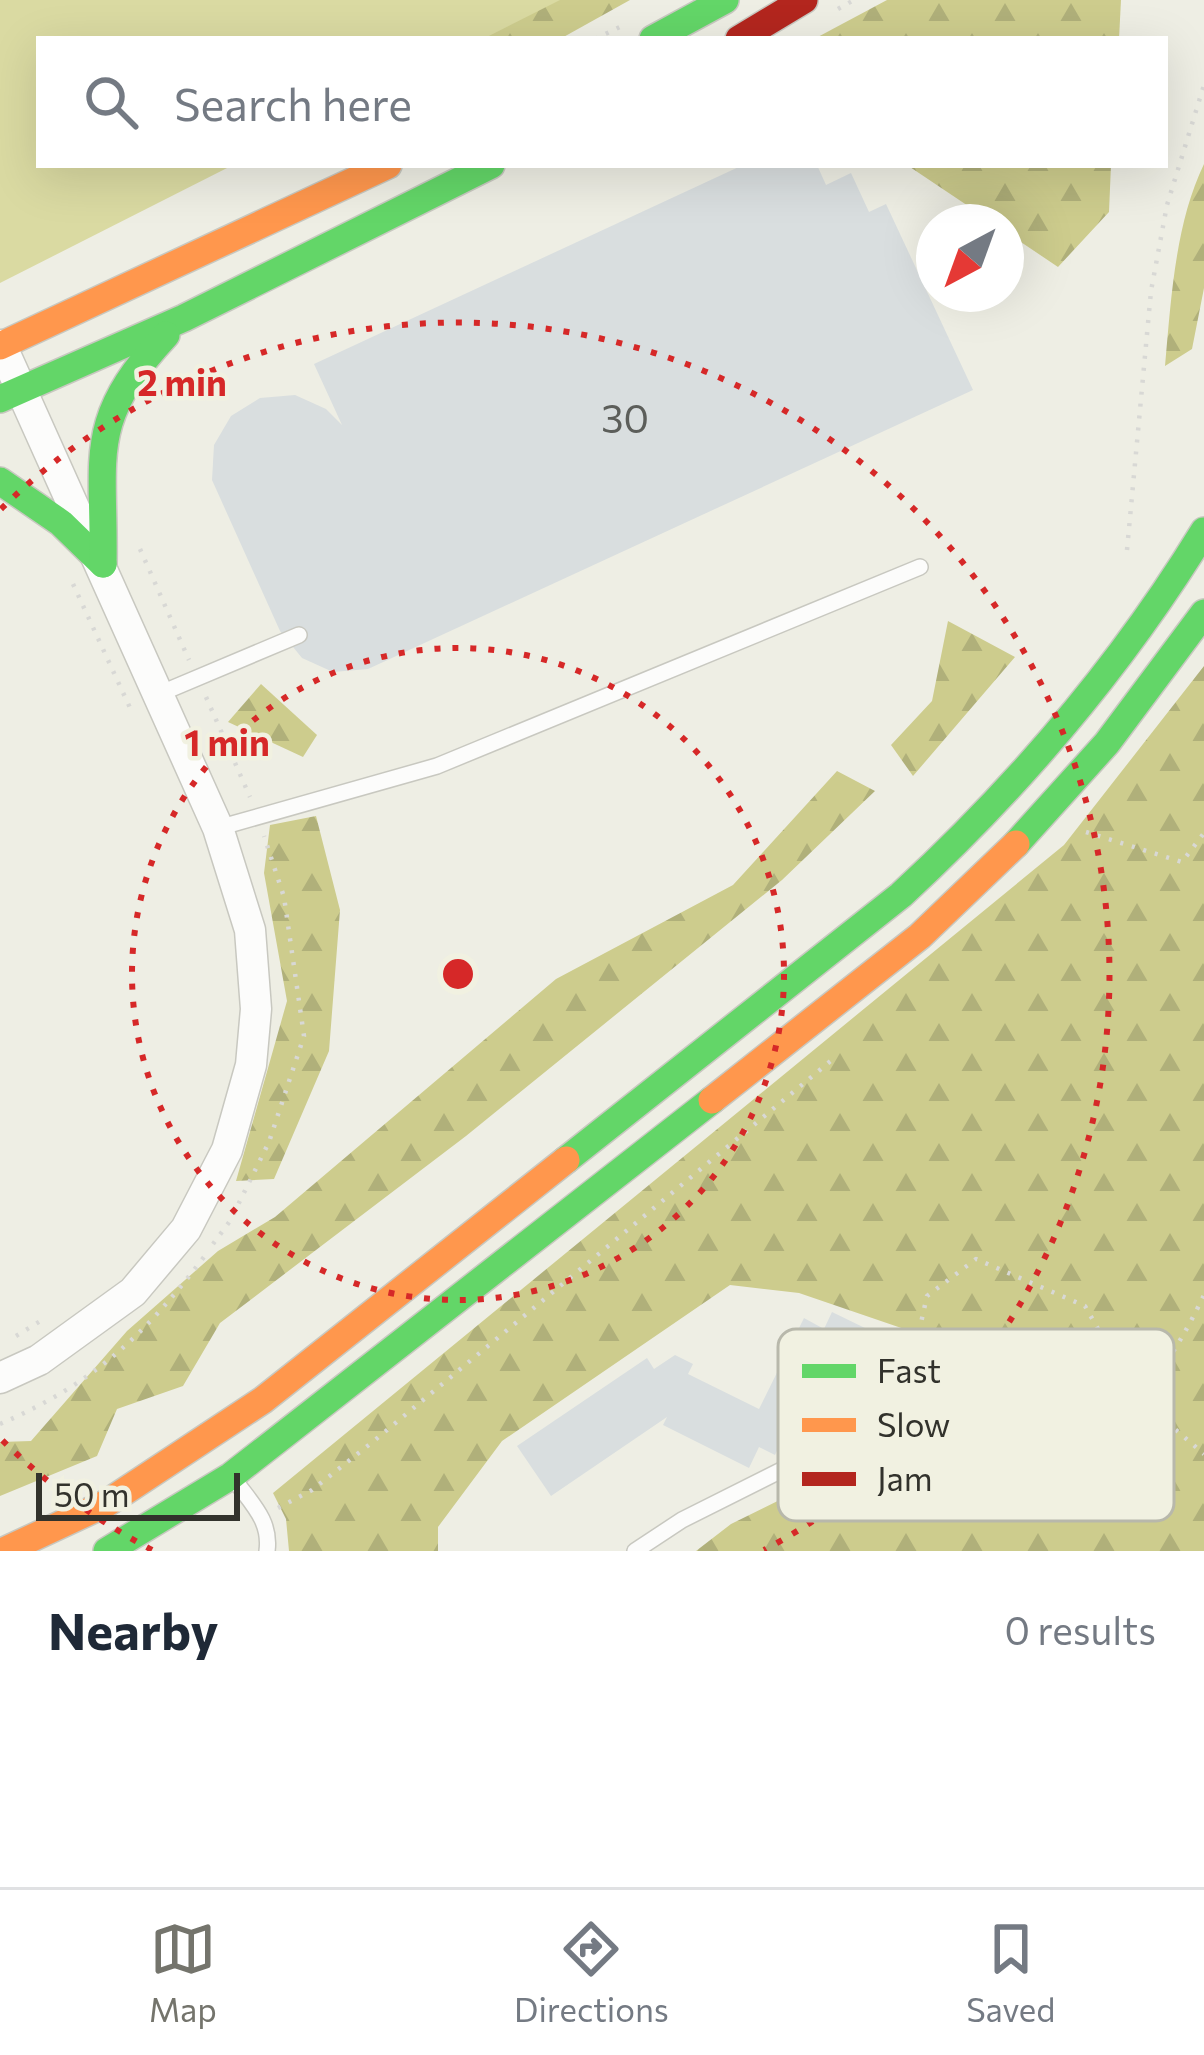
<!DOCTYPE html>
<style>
body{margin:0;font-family:Commissioner,sans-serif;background:#f2f2f3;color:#1f2937}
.compass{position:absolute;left:916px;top:204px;width:108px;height:108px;border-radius:50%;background:#fff;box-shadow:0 12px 48px #0002;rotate:221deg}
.scale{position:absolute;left:36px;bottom:30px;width:204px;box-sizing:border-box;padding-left:12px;border:6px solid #32322c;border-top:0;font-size:33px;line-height:42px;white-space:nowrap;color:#32322c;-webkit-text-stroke:9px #f1f1e1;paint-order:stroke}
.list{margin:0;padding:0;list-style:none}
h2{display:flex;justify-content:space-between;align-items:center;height:156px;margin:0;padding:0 48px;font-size:51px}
h2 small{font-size:39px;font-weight:400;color:#747a83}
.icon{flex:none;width:66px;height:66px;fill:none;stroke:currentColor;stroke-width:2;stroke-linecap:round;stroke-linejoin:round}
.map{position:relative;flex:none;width:1204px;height:1551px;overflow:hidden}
.search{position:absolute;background:#fff;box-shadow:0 12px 48px #0002;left:36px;right:36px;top:36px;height:132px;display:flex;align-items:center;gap:30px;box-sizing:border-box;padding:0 42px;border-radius:0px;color:#747a83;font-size:45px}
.sheet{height:336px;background:#fff}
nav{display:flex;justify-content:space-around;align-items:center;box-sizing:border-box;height:168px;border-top:3px solid #e0e1e3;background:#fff;font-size:33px;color:#747a83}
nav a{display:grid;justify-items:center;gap:6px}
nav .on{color:#74746c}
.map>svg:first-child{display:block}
.forest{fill:url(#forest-firs)}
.park{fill:#dadaa2}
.building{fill:#d9dedf}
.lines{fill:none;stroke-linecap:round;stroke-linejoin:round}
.lane-casing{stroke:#c8c8c0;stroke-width:18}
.street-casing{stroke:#c8c8c0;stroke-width:33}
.fast-casing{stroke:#c8c8c0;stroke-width:30}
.slow-casing{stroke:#c8c8c0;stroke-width:30}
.jam-casing{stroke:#c8c8c0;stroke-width:30}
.path{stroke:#d8d8d5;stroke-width:4.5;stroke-dasharray:3 9;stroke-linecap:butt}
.lane{stroke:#fcfcfb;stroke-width:15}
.street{stroke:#fcfcfb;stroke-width:30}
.fast{stroke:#63d668;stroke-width:27}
.slow{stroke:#ff974d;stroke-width:27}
.jam{stroke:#b3261e;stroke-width:27}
.ring{fill:none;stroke:#d62828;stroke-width:6;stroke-dasharray:6 12}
.labels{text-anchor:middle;stroke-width:9;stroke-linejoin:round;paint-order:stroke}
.number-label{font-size:39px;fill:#5c5e5a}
.key{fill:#f1f1e1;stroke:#b8b8ab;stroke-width:3}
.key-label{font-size:33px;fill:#32322c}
.centre{fill:#d62828;stroke:#f1f1e1;stroke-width:6}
.ring-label{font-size:36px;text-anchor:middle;font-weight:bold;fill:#d62828;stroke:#f1f1e1;stroke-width:9;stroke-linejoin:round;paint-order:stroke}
</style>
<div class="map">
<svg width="1204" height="1551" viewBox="0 0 1204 1551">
<defs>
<pattern id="forest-firs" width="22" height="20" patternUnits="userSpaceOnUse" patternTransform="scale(3)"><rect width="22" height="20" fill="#cdcc8d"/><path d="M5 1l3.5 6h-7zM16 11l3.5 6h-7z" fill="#b0b07a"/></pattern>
</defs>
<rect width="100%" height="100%" fill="#eeeee4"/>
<!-- forest -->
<g class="forest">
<polygon points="519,0 630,0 560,39 468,39"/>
<polygon points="887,0 1121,0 1119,39 814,39"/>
<path d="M1204,164V288L1192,349L1165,366C1171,300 1175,224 1204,164Z"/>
<polygon points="907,165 1111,165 1109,212 1058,267 1006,232 1006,222 992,222"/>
<polygon points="948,621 1015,657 913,776 891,745 932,701"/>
<polygon points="1204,666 1204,1551 696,1551 731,1524 913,1434 926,1425 941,1399 941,1368 925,1342 913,1332 799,1293 730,1285 502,1441 438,1527 438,1551 289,1551 286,1519 273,1493 1064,845"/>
<polygon points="261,684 317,735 303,757 228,722"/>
<polygon points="837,771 875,791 782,880 466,1136 220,1323 183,1386 117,1409 97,1456 0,1496 0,1442 31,1441 127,1331 218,1251 275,1217 556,979 733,885"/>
<polygon points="316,816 340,910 329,1051 274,1179 236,1181 287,1001 264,873 270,825"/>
</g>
<!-- park -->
<polygon class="park" points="0,0 560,0 483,39 39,39 39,165 233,165 0,283"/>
<!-- building -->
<g class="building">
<polygon points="743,165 817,165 826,185 851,173 869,212 886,204 973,390 368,669 333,672 302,658 280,631 212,480 214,445 231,416 260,398 295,395 326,409 342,425 314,364"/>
<polygon points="832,1312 867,1329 862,1339 872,1344 838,1411 830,1407 819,1429 793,1417 775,1455 759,1447 749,1468 663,1425 667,1417 551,1496 517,1446 647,1358 654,1369 675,1355 693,1364 688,1374 759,1409 804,1318 824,1329"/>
</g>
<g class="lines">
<!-- lane casing -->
<g class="lane-casing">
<g id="lane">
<polyline points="159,694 299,635"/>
<polyline points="218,828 437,766 920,567"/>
<path d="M236,1482C253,1505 271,1522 267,1551"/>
<polyline points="635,1551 682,1520 901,1410"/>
</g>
</g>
<!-- street casing -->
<g class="street-casing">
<polyline id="street" points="0,1378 39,1360 133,1292 186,1229 227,1150 251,1065 256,1009 250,930 218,828 1,345"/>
</g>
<!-- fast casing -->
<g class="fast-casing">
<g id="fast">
<polyline points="653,39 725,0"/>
<polyline points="0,399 184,318 491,165"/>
<polyline points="0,481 61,523 103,564"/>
<path d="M103,564C105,455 85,422 166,335"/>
<polyline points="1016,844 1107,743 1204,613"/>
<path d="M566,1160L901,895C1019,786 1120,668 1204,531"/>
<polyline points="107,1551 231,1476 712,1100"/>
</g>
</g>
<!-- slow casing -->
<g class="slow-casing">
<g id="slow">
<polyline points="0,346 388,165"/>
<polyline points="712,1100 920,936 1016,844"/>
<polyline points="4,1551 107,1503 263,1400 566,1160"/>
</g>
</g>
<!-- jam casing -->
<g class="jam-casing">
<polyline id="jam" points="739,39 804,0"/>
</g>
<!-- path -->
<g class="path">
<polyline points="838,9 854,0"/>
<polyline points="595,39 622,26"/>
<polyline points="140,549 189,660"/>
<polyline points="1127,550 1151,291 1167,205 1204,85"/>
<polyline points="73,584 131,710"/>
<polyline points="206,697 250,797"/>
<polyline points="1086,832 1182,862 1204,833"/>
<polyline points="213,1244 230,1221 269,1142 304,1036 284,897 264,836"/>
<polyline points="16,1336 42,1320"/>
<polyline points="906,1390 927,1296 976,1259 1085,1306 1136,1396 1204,1454"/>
<path d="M0,1424C95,1383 146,1334 207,1253"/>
<path d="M999,1432C1033,1428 1072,1428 1104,1418C1147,1405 1186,1333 1204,1295"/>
<polyline points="278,1508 312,1490 375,1440 833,1059"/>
</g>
<!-- lane -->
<use href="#lane" class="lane"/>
<!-- street -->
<use href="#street" class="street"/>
<!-- fast -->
<use href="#fast" class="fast"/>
<!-- slow -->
<use href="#slow" class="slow"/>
<!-- jam -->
<use href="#jam" class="jam"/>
</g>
<!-- distance rings -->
<g class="ring">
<circle cx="458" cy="974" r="326"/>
<path d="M152 1550A652 652 0 0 1 1 1439M1 509A652 652 0 1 1 764 1550"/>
</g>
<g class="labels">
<!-- number labels -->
<g class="number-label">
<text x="625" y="433">30</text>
</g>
</g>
<!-- legend -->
<rect x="778" y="1329" width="396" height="192" rx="18" class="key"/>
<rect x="802" y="1364" width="54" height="14" fill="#63d668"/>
<rect x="802" y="1418" width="54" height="14" fill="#ff974d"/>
<rect x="802" y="1472" width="54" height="14" fill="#b3261e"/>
<g class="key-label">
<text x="877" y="1383">Fast</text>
<text x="877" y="1437">Slow</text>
<text x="877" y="1491">Jam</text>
</g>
<circle cx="458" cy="974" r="18" class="centre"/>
<g class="ring-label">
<text x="182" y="396">2 min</text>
<text x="227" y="756">1 min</text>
</g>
</svg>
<svg class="compass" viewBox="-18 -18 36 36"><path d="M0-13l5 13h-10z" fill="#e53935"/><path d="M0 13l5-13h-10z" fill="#747a83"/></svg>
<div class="scale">50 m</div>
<div class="search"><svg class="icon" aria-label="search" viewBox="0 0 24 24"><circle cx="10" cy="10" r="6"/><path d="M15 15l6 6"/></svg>Search here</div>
</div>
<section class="sheet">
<h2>Nearby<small>0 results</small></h2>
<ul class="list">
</ul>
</section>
<nav>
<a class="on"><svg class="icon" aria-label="map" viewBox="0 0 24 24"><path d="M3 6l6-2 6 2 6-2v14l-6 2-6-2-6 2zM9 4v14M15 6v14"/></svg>Map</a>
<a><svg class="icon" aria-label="directions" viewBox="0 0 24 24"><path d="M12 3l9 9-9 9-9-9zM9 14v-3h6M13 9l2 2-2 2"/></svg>Directions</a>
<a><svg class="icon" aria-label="saved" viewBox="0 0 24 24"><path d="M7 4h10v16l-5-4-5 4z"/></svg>Saved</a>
</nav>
